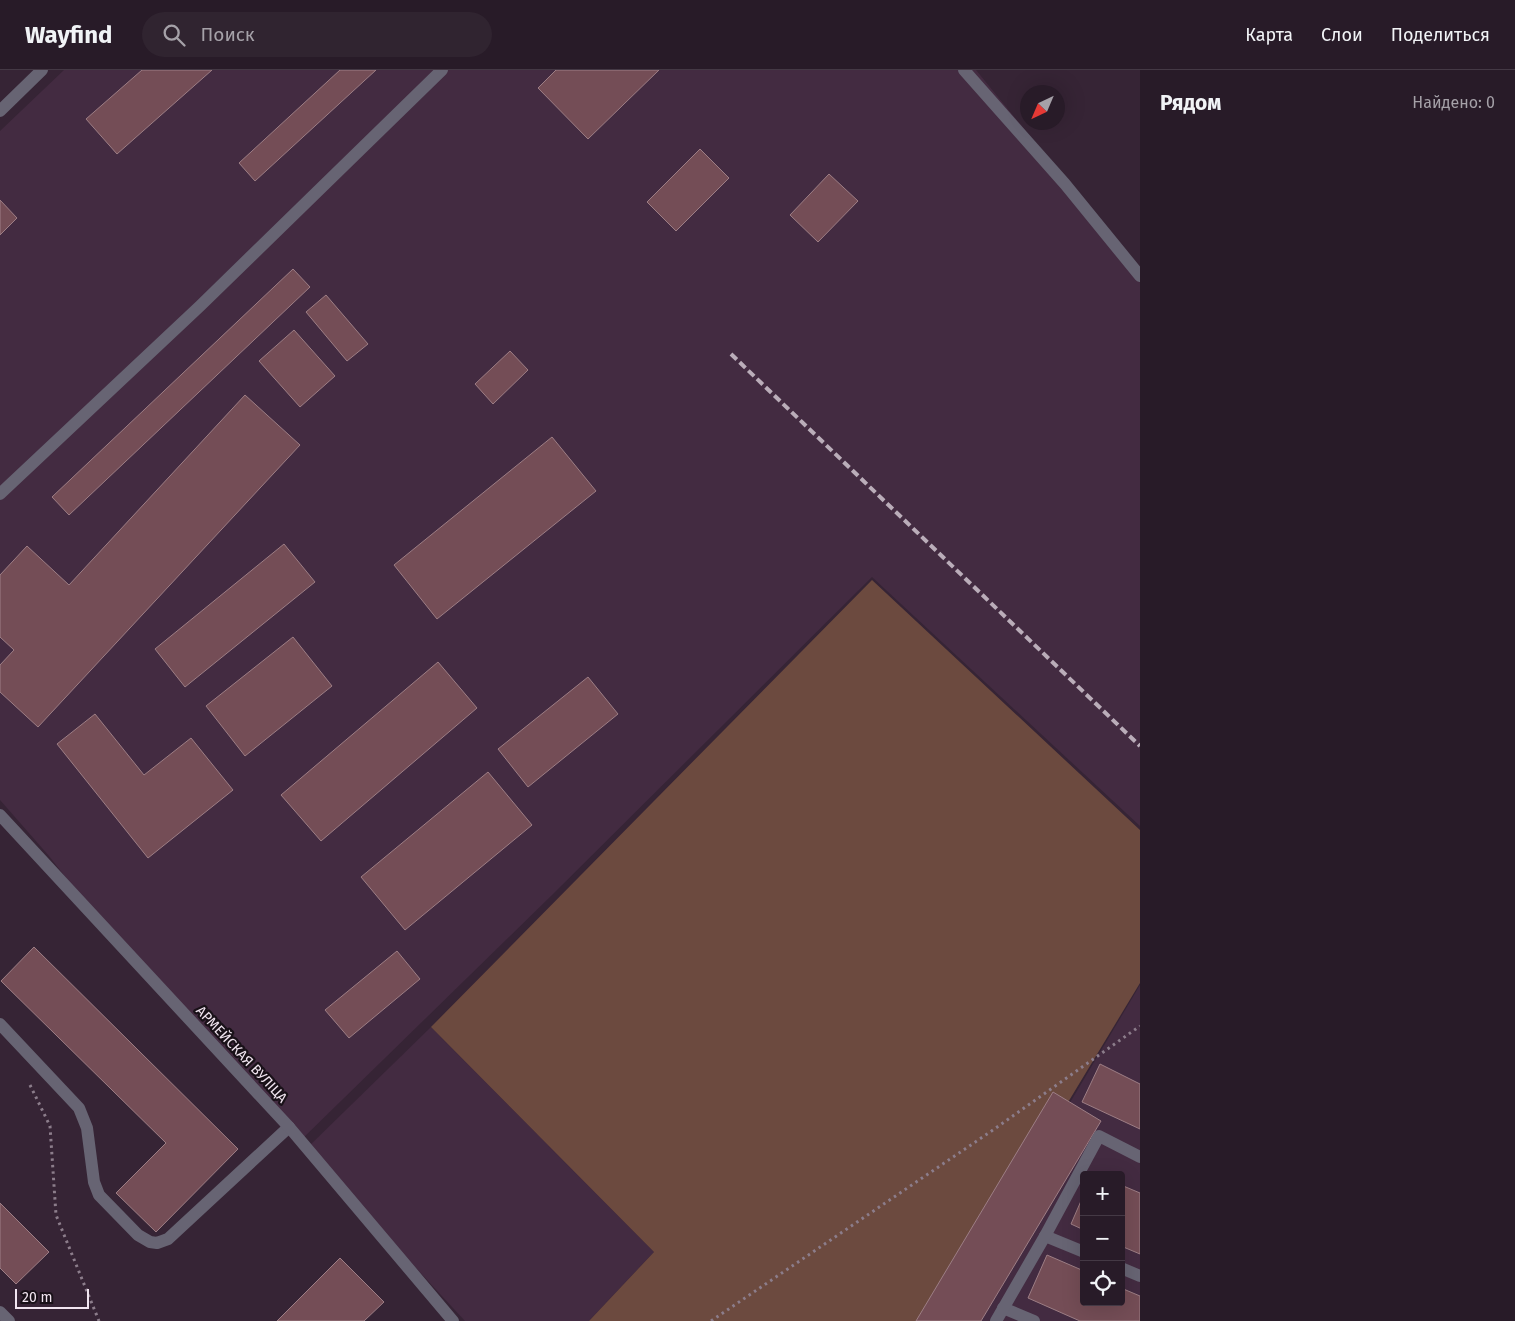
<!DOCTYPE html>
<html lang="ru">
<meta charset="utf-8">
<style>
body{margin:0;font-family:"Fira Sans",sans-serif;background:#302430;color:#f1f3f6}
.controls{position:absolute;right:15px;bottom:15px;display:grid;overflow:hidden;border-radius:5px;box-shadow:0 5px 20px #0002}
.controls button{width:45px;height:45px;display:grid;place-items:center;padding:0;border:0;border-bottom:1px solid #443945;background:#281b28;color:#f1f3f6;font:25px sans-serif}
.compass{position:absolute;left:1020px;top:15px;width:45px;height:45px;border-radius:50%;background:#281b28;box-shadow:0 5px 20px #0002;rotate:224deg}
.scale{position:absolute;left:15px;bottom:12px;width:74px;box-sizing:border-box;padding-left:5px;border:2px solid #f1e5f0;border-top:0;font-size:14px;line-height:18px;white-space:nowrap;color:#f1e5f0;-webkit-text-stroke:4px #191118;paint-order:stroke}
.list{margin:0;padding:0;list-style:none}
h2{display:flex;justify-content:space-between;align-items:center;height:65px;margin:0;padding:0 20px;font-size:21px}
h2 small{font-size:16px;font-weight:400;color:#a5a1a8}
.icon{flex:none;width:28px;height:28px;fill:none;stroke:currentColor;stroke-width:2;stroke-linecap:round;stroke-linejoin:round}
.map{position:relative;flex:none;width:1140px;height:1251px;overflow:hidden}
header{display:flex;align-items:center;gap:30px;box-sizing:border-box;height:70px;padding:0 25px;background:#281b28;border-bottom:1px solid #443945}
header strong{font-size:24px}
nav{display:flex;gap:28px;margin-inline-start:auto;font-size:18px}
.search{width:350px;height:45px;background:#302430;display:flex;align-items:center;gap:12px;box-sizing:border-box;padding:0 18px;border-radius:28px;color:#a5a1a8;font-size:19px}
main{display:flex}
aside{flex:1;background:#281b28}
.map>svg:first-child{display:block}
.built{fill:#432b41;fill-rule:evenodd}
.green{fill:#6c4a3f}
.building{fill:#744d56;stroke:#9d7e85}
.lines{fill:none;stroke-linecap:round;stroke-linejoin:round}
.path{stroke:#8c7d8b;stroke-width:3;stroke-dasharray:2.5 4;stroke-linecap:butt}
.service{stroke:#676473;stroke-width:12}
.minor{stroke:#676473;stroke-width:12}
.rail{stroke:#baadb9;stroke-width:4;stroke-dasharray:8 4;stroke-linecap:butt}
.labels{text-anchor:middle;stroke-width:4.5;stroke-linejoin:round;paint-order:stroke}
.street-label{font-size:14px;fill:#f1e5f0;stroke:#191118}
</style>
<header>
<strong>Wayfind</strong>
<div class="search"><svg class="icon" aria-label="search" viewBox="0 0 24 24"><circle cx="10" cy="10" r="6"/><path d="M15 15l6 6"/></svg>Поиск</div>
<nav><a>Карта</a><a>Слои</a><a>Поделиться</a></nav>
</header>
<main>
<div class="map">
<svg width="1140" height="1251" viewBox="0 0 1140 1251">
<rect width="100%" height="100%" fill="#362435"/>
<!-- built -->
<g class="built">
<polygon points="64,0 976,0 1140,201 1140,756 872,507 551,826 300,1071 92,841 49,786 0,730 0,61"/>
<path d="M1140,915V1251H940ZM1084,1105H1121V1232H1084Z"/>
<polygon points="431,957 654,1182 589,1251 465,1251 306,1079"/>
</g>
<!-- green -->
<polygon class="green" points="872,510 1140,760 1140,913 936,1251 589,1251 654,1182 431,957"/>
<!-- building -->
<g class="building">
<polygon points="142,0 212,0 117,84 86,49"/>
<polygon points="340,0 376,0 255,111 239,93"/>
<polygon points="556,0 659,0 588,69 538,18"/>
<polygon points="700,79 729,108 676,161 647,132"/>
<polygon points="829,104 858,131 818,172 790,145"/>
<polygon points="0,130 17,148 0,165"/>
<polygon points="293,199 310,217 69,445 52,427"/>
<polygon points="326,225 368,274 347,291 306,242"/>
<polygon points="294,260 335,306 300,337 259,291"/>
<polygon points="510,281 528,300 493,334 475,314"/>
<polygon points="245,325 300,375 38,657 0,622 0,595 14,580 0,567 0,505 27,476 69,515"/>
<polygon points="552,367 596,421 437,549 394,495"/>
<polygon points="284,474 315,512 185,617 155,579"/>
<polygon points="293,567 332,616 245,686 206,636"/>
<polygon points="438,592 477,638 321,771 281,725"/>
<polygon points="588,607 618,644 528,717 498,679"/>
<polygon points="95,644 144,705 191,668 233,720 148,788 57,674"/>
<polygon points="488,702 532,755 405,860 361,807"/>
<polygon points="34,877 238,1079 156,1162 116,1123 166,1073 1,911"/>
<polygon points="397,881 420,909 349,968 325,940"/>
<polygon points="1100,994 1140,1014 1140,1059 1082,1032"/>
<polygon points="1053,1022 1101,1051 981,1251 916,1251"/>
<polygon points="1121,1115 1140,1123 1140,1184 1121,1176"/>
<polygon points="1084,1124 1084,1160 1071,1154"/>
<polygon points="0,1133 49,1182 16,1214 0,1198"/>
<polygon points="1047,1185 1084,1201 1084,1232 1121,1232 1121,1218 1140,1226 1140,1251 1080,1251 1028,1228"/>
<polygon points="340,1188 384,1232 364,1251 277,1251"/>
</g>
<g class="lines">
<!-- path -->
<g class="path">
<polyline points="30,1015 50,1056 56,1145 99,1251"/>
<polyline points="711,1251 993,1060 1140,956"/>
</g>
<!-- service -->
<g class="service">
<polyline points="0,41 42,0"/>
<polyline points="0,954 79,1038 87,1058 94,1112 99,1125 138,1165 150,1172 157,1173 168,1169 289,1057"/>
<polyline points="1045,1166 1084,1182"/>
<polyline points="1121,1198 1140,1206"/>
<polyline points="1003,1238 1034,1251"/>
<polyline points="0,1242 9,1251"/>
<polyline points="996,1251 1045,1166 1099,1066 1140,1087"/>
</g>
<!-- minor -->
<g class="minor">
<polyline points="964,0 1065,114 1140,206"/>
<polyline points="0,424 200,236 442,0"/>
<polyline points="0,745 289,1057 453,1251"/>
</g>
<!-- rail -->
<polyline class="rail" points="731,284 1140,676"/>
</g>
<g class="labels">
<!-- street labels -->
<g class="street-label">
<text transform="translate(242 984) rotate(47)" y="5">АРМЕЙСКАЯ ВУЛІЦА</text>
</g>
</g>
</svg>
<div class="controls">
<button>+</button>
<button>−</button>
<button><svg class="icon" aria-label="locate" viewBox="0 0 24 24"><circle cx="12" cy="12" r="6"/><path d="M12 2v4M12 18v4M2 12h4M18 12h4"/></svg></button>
</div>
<svg class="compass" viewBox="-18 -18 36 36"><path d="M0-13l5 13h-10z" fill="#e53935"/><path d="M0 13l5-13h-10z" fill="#a5a1a8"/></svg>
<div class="scale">20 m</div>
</div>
<aside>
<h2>Рядом<small>Найдено: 0</small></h2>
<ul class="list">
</ul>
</aside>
</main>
